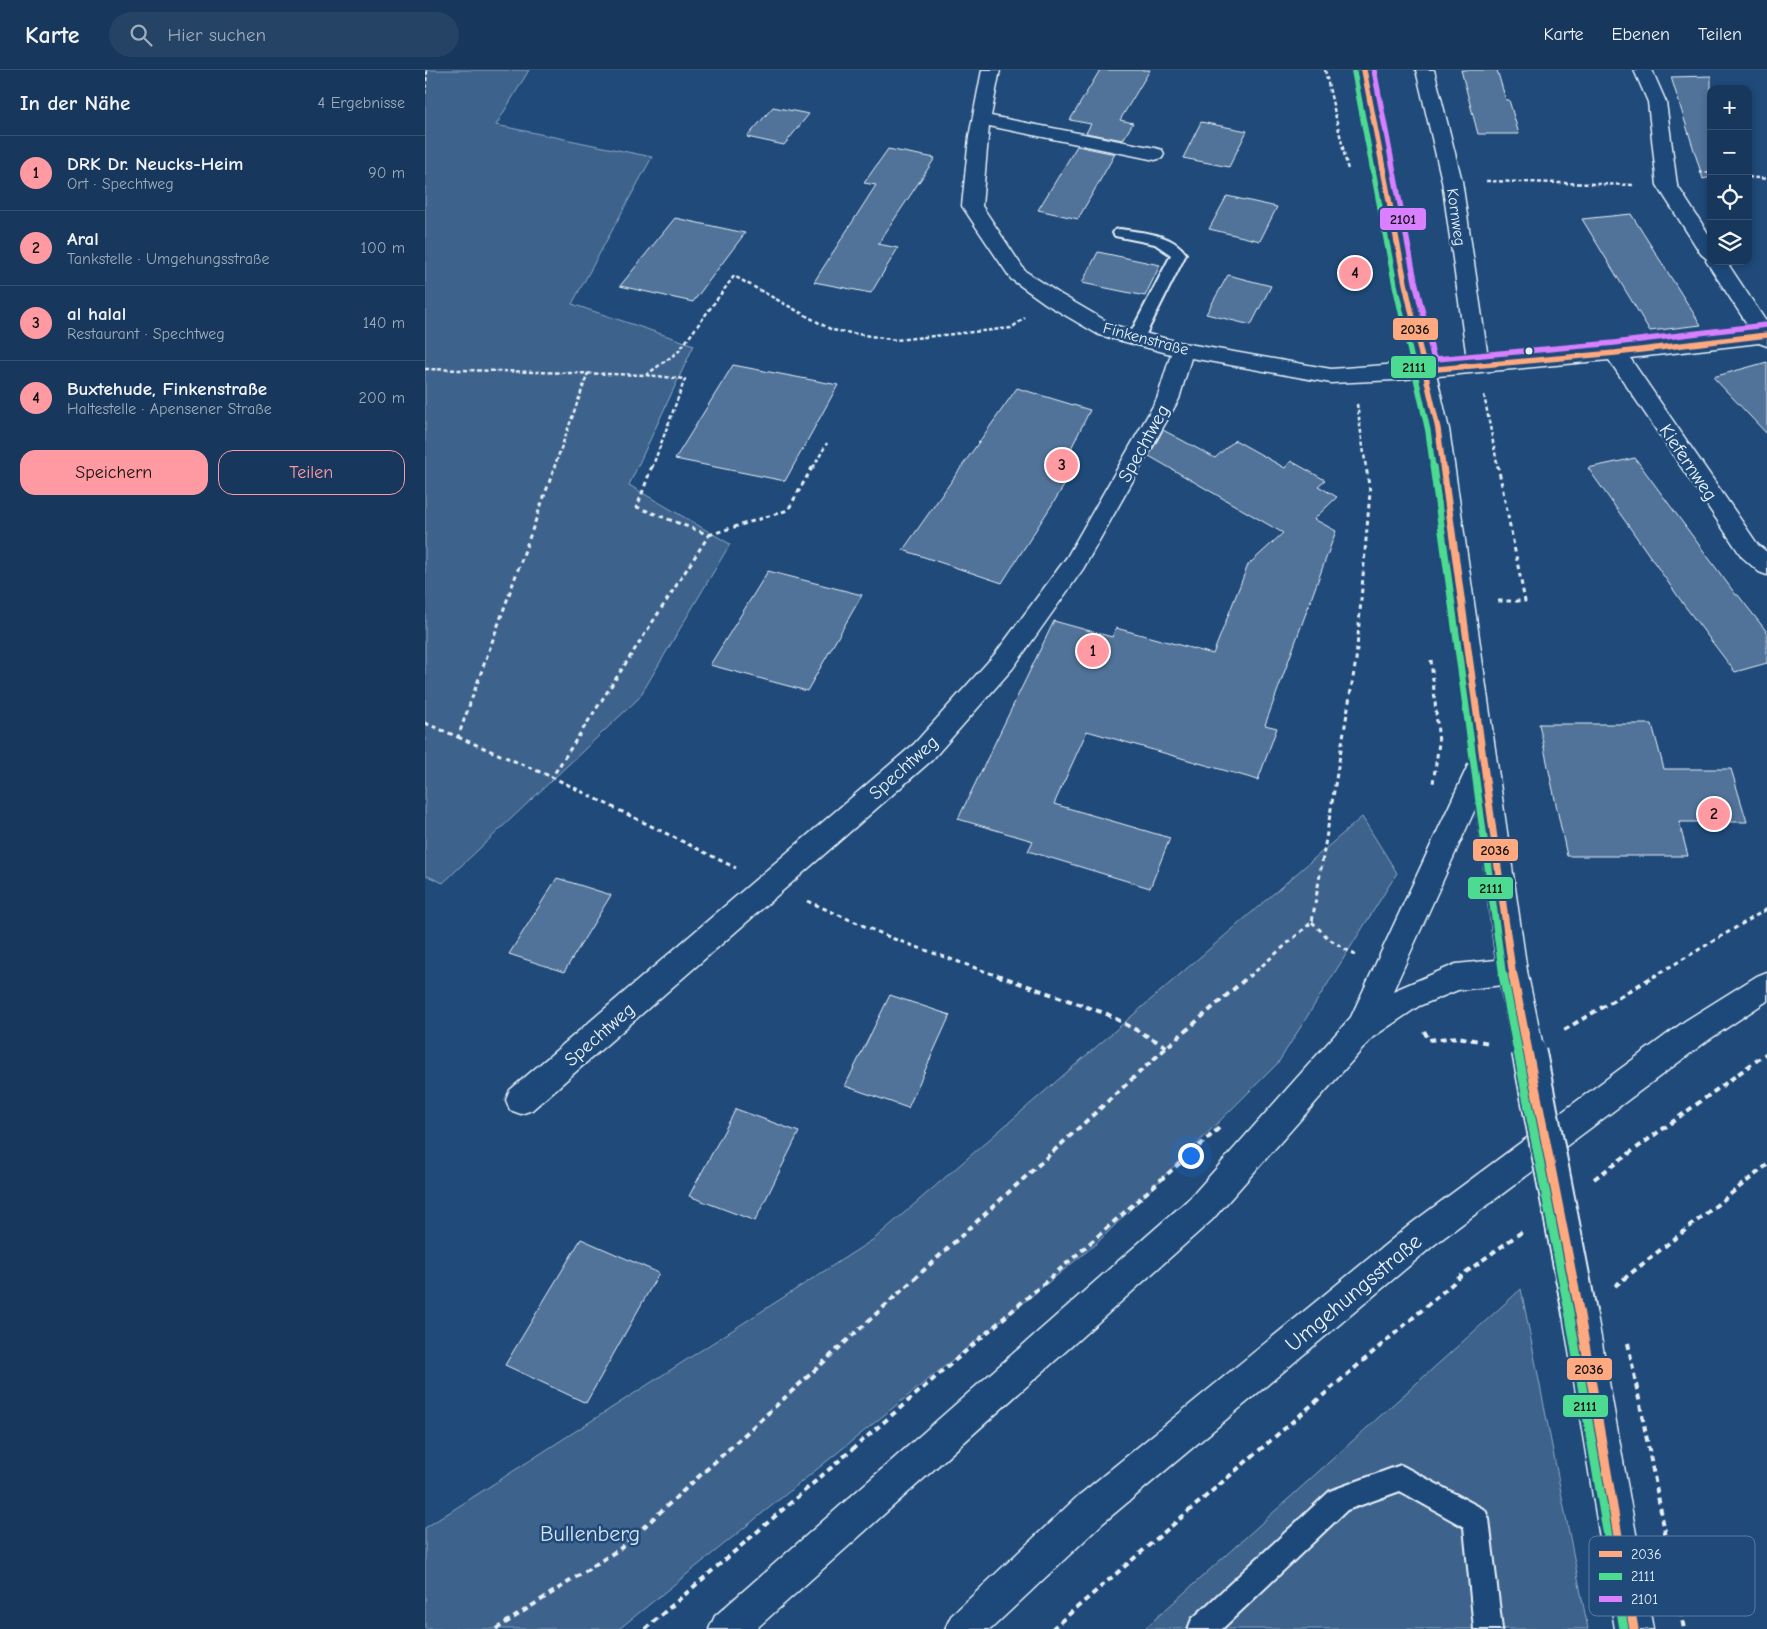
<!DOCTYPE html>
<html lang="de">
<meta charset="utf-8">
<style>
body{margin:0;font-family:"Comic Neue",sans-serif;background:#244365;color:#f1f3f6}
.controls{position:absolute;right:15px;top:15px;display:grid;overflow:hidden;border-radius:10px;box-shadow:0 2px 8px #0003}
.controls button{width:45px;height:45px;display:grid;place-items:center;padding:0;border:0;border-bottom:1px solid #365272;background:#17385c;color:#f1f3f6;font:25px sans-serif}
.you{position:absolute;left:765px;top:1085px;width:18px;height:18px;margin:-12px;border:4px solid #fff;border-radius:50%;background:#1a73e8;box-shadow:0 0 0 8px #1a73e833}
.badge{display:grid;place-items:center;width:32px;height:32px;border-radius:50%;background:#ff9aa2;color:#111;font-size:16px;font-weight:700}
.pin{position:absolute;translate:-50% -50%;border:2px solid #fff;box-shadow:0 1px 5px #0006}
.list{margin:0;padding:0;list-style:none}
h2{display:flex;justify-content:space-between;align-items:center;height:65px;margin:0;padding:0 20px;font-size:21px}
h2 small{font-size:16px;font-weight:400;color:#9eacbb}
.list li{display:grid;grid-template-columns:32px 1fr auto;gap:15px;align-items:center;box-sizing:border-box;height:75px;padding:0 20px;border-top:1px solid #365272}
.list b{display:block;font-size:19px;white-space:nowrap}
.list p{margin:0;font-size:16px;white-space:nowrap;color:#9eacbb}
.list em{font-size:16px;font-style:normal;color:#9eacbb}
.actions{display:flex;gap:10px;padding:15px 20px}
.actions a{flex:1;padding:11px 0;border:1px solid #ff9aa2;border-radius:15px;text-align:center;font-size:18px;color:#ff9aa2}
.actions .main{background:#ff9aa2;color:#111}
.icon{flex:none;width:28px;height:28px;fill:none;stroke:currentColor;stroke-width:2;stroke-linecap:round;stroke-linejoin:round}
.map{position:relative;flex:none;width:1342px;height:1559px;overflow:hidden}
header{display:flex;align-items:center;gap:30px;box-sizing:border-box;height:70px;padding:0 25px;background:#17385c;border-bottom:1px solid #365272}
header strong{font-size:24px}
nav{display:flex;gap:28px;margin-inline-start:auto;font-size:18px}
.search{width:350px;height:45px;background:#244365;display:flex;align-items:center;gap:12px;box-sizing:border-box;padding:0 18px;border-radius:28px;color:#9eacbb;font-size:19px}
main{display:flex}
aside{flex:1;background:#17385c}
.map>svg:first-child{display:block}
.green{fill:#3c628c;stroke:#92aac2}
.building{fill:#517399;stroke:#e8f1f8}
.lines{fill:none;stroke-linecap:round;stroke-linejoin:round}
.service-casing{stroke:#e8f1f8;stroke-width:4}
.minor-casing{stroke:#e8f1f8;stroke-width:3}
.tertiary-casing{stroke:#e8f1f8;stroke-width:3}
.secondary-casing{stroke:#e8f1f8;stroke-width:3}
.primary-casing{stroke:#e8f1f8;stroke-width:3}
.path-far2{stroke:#e8f1f8;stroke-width:2.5;stroke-dasharray:4 2.5;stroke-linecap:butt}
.path-far1{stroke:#e8f1f8;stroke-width:3;stroke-dasharray:4.5 4;stroke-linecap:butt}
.path{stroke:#e8f1f8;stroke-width:4;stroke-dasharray:6 4.5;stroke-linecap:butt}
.service{fill:#1f4a7a;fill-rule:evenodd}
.minor{fill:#1f4a7a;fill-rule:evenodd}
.tertiary{fill:#1f4a7a;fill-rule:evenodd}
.secondary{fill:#1f4a7a;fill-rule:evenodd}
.primary{fill:#1f4a7a;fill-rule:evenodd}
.tertiary-bridge-casing{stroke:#e8f1f8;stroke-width:37;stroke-linecap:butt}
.tertiary-bridge{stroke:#1f4a7a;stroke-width:33}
.bus-1-far2-casing{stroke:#1f4a7a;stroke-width:8}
.bus-1-far1-casing{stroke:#1f4a7a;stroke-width:11}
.bus-1-casing{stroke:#1f4a7a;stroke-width:12}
.bus-2-far2-casing{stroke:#1f4a7a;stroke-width:8}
.bus-2-far1-casing{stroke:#1f4a7a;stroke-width:11}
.bus-2-casing{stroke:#1f4a7a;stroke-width:12}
.bus-3-casing{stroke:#1f4a7a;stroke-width:8}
.bus-1-far2{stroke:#ffa980;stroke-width:5.5}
.bus-1-far1{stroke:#ffa980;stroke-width:7}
.bus-1{stroke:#ffa980;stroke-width:9}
.bus-2-far2{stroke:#4ddb92;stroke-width:5.5}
.bus-2-far1{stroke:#4ddb92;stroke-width:7}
.bus-2{stroke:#4ddb92;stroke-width:9}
.bus-3{stroke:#d880ff;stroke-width:5.5}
.bus-dot{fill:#e8f1f8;stroke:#1f4a7a;stroke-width:2}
.labels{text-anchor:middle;stroke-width:5;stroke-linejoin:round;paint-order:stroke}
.far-street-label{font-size:16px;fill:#e8f1f8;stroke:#1f4a7a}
.street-label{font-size:19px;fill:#e8f1f8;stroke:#1f4a7a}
.near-street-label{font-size:22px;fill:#e8f1f8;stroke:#1f4a7a}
.near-park-label{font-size:22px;fill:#d7e3ed;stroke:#1f4a7a}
.key{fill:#1f4a7a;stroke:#5b7ca0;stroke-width:1}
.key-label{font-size:14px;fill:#e8f1f8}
.line-badge{stroke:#1f4a7a;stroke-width:2}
.pale-badge-label{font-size:14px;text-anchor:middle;font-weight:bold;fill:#111}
</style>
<header>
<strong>Karte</strong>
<div class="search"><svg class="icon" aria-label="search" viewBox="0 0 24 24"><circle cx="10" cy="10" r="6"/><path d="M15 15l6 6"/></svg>Hier suchen</div>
<nav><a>Karte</a><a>Ebenen</a><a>Teilen</a></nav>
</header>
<main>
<aside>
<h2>In der Nähe<small>4 Ergebnisse</small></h2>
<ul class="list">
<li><span class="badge">1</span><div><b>DRK Dr. Neucks-Heim</b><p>Ort · Spechtweg</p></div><em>90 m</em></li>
<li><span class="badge">2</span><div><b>Aral</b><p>Tankstelle · Umgehungsstraße</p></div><em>100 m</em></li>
<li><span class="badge">3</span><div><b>al halal</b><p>Restaurant · Spechtweg</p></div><em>140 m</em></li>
<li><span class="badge">4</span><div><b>Buxtehude, Finkenstraße</b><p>Haltestelle · Apensener Straße</p></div><em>200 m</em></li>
</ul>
<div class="actions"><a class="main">Speichern</a><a>Teilen</a></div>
</aside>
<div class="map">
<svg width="1342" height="1559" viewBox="0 0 1342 1559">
<rect width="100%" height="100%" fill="#1f4a7a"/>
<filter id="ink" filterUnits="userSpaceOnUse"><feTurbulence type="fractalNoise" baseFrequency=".02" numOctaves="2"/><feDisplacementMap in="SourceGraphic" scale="10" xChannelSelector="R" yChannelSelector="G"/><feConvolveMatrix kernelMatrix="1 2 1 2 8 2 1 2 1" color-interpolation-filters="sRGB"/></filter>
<g filter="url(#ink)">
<!-- green -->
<g class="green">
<polygon points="0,0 104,0 71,55 227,87 147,234 269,275 204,415 305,474 214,628 18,813 0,805"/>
<polygon points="937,747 972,803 853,993 671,1174 194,1559 0,1559 0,1458 449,1169"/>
<polygon points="1096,1219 1163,1559 719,1559"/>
</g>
<!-- building -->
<g class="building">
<polygon points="675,0 725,0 695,50 708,53 698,70 661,63 666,54 645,50"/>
<polygon points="1036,0 1072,0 1081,30 1084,30 1094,64 1053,64"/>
<polygon points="1286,6 1286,107 1278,109 1246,7"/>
<polygon points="348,37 384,44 359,75 322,67"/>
<polygon points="776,52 822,61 804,97 758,88"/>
<polygon points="652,76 690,84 653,149 613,140"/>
<polygon points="463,79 510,88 453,174 473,178 446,223 389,212 451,115 439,113"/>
<polygon points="802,126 852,137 835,171 784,159"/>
<polygon points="1206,144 1228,179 1276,255 1225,261 1157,149"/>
<polygon points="250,148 320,163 268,232 195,216"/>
<polygon points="673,182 735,195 720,226 657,213"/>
<polygon points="803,205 846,216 826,255 781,244"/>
<polygon points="1342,292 1342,364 1288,307"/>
<polygon points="308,295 413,315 360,411 250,389"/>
<polygon points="592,318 665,340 634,403 644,408 577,513 478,480"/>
<polygon points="738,360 790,388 810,370 860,398 866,391 900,410 893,416 912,427 889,449 911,461 840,655 852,658 833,710 662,661 629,734 745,768 725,818 603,781 608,771 533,749 629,551 687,567 691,558 788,584 823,495 858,463 724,386"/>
<polygon points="1210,388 1311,525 1313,525 1342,562 1342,593 1310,602 1259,535 1163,398"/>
<polygon points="343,501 437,525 382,621 285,595"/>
<polygon points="1114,654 1227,654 1239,699 1306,699 1322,752 1254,752 1263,786 1142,786"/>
<polygon points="132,808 186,825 139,902 84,884"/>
<polygon points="465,925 525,945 483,1038 420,1016"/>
<polygon points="311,1039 374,1062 330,1151 264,1126"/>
<polygon points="156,1169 234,1203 161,1333 80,1295"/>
</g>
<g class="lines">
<!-- service casing -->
<g class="service-casing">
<g id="service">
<path d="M695,159C718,163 747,163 761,184L719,268L716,272H706L703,268L746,185L730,174L690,166L688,163L690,160Z"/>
<polygon points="976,1395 1060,1440 1064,1449 1077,1559 1049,1559 1039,1457 975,1421 922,1440 797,1559 763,1559 767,1549 905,1421"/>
</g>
</g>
<!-- minor casing -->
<g class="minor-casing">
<polygon id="minor" points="557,0 575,0 566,46 730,78 737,80 739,84 737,88 730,90 564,56 557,136 600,201 635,224 688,255 758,273 906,299 1042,289 1017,111 991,0 1009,0 1037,111 1063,288 1190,276 1326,260 1281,191 1282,189 1276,184 1232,115 1223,32 1209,0 1227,0 1241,32 1252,115 1286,168 1286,191 1301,191 1342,253 1342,276 1334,273 1205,288 1333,475 1342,482 1342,505 1334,502 1317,487 1184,290 970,310 906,313 766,288 754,329 658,499 588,598 507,690 107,1040 96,1044 85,1040 81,1030 85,1020 489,674 570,584 642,487 732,329 746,284 674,265 621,234 586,209 537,136 544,67"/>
</g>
<!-- tertiary casing -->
<g class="tertiary-casing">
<g id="tertiary">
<polygon points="1087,888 1097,892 1102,901 1119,981 1115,991 1104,995 1093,991 1089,981 1072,901 1077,892"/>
<polygon points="1155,1228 1167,1233 1172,1245 1228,1559 1190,1559 1138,1245 1143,1233"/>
</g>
</g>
<!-- secondary casing -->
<g class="secondary-casing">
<path id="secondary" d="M930,0H948L990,213L1024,359L1102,901L1097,910L1087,914L1033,920L994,936L948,967L787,1150L331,1559H284L290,1546L765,1128L926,947L1045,691L1002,359L970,213ZM1051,737L1071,890L1031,894L968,921Z"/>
</g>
<!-- primary casing -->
<g class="primary-casing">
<polygon id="primary" points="1342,902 1342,931 1282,971 1009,1175 678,1453 566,1559 520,1559 526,1546 652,1427 987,1153 1260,951 1332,906"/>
</g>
<!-- path-far2 -->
<g class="path-far2">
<polyline points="900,0 923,100"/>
<polyline points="0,24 2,0"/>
<polyline points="1274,102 1286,103"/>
<polyline points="1323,107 1342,109"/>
<polyline points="1061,111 1209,115"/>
<polyline points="0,299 221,305 254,281 309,206 407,260 471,270 586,258 600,248"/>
<polyline points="221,305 260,309 227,398"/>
<polyline points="1059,325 1073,398"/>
<polyline points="932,334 941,398"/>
<polyline points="129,398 163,303"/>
<polyline points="388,398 402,373"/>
</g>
<!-- path-far1 -->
<g class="path-far1">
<polyline points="227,396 212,437 284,465 127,707 311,798"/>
<polyline points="284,465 363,440 388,396"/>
<polyline points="1073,531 1100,531 1073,396"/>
<polyline points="1006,590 1014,673 1008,713"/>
<polyline points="0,653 33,667 130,396"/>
<polyline points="33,667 127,707"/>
<polyline points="382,831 469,869 576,907"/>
<polyline points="887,852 904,869 930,885"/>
<polyline points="824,907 887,852 931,590 945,422 941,396"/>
<polyline points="1228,907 1342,839"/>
</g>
<!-- path -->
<g class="path">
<polyline points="572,905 682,944 742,977"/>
<polyline points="1139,960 1231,905"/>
<polyline points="999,961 1004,970 1033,967 1064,973"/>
<polyline points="1169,1109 1342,983"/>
<polyline points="1190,1216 1342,1095"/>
<polyline points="1203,1273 1259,1559"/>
<polyline points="71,1559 196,1478 742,977 825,905"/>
<polyline points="220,1559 655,1182 794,1058"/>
<polyline points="627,1559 1041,1202 1098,1161"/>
</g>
<!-- service -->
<use href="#service" class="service"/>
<!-- minor -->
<use href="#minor" class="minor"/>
<!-- tertiary -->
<use href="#tertiary" class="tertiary"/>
<!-- secondary -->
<use href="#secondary" class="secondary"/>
<!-- primary -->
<use href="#primary" class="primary"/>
<!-- tertiary-bridge casing -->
<g class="tertiary-bridge-casing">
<polyline id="tertiary-bridge" points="1104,981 1155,1245"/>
</g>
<!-- tertiary-bridge -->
<use href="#tertiary-bridge" class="tertiary-bridge"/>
<!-- bus-1-far2 casing -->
<g class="bus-1-far2-casing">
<g id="bus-1-far2">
<polyline points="939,0 980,213 1013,359 1018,398"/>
<polyline points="1001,300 1190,283 1342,265"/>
</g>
</g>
<!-- bus-1-far1 casing -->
<g class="bus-1-far1-casing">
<polyline id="bus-1-far1" points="1018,396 1088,907"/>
</g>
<!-- bus-1 casing -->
<g class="bus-1-casing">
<polyline id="bus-1" points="1088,905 1155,1245 1209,1559"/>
</g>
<!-- bus-2-far2 casing -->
<g class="bus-2-far2-casing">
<polyline id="bus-2-far2" points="929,2 970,215 1003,361 1008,398"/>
</g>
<!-- bus-2-far1 casing -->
<g class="bus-2-far1-casing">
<polyline id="bus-2-far1" points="1008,396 1078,907"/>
</g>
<!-- bus-2 casing -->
<g class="bus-2-casing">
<polyline id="bus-2" points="1078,905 1145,1247 1199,1559"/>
</g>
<!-- bus-3 casing -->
<g class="bus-3-casing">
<g id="bus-3">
<polyline points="949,0 990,211 1011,298"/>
<polyline points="1000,290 1189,273 1341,255"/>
</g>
</g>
<!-- bus-1-far2 -->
<use href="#bus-1-far2" class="bus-1-far2"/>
<!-- bus-1-far1 -->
<use href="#bus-1-far1" class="bus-1-far1"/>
<!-- bus-1 -->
<use href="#bus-1" class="bus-1"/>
<!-- bus-2-far2 -->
<use href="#bus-2-far2" class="bus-2-far2"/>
<!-- bus-2-far1 -->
<use href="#bus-2-far1" class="bus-2-far1"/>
<!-- bus-2 -->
<use href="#bus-2" class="bus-2"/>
<!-- bus-3 -->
<use href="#bus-3" class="bus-3"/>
</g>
</g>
<!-- markers -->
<circle class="bus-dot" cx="1104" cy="281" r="4.5"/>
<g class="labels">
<!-- far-street labels -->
<g class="far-street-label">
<text transform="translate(1032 147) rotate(82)" y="6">Kornweg</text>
<text transform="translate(721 268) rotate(15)" y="6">Finkenstraße</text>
</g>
<!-- street labels -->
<g class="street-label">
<text transform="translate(718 373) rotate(-61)" y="7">Spechtweg</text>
<text transform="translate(1264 392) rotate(56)" y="7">Kiefernweg</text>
<text transform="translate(478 697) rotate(-42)" y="7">Spechtweg</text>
<text transform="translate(174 964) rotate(-41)" y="7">Spechtweg</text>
</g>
<!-- near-street labels -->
<g class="near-street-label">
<text transform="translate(928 1222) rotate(-40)" y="8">Umgehungsstraße</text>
</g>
<!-- near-park labels -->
<g class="near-park-label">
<text x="165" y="1471">Bullenberg</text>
</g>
</g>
<!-- legend -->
<rect x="1164" y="1466" width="166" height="80" rx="8" class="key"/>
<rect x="1174" y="1481" width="23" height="6" fill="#ffa980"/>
<rect x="1174" y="1503" width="23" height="7" fill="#4ddb92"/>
<rect x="1174" y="1526" width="23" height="6" fill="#d880ff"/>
<g class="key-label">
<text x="1206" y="1489">2036</text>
<text x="1206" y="1511">2111</text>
<text x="1206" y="1534">2101</text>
</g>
<g class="line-badge">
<rect x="954" y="137" width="48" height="24" rx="5" fill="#d880ff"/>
<rect x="967" y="247" width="47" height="24" rx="5" fill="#ffa980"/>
<rect x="965" y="285" width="47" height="24" rx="5" fill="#4ddb92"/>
<rect x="1047" y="768" width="47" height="24" rx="5" fill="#ffa980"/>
<rect x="1042" y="806" width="47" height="24" rx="5" fill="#4ddb92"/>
<rect x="1141" y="1287" width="47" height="24" rx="5" fill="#ffa980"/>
<rect x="1137" y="1324" width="47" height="24" rx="5" fill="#4ddb92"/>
</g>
<g class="pale-badge-label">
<text x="978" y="154">2101</text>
<text x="990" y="264">2036</text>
<text x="989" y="302">2111</text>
<text x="1070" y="785">2036</text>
<text x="1066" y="823">2111</text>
<text x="1164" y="1304">2036</text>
<text x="1160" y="1341">2111</text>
</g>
</svg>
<div class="controls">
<button>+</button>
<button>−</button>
<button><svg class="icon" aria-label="locate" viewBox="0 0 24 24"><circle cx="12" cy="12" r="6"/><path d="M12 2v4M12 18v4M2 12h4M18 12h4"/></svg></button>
<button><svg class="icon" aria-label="layers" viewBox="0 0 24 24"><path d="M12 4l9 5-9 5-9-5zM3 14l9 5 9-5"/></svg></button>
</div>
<div class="you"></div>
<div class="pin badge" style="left:668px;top:581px">1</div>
<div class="pin badge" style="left:1289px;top:744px">2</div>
<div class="pin badge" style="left:637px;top:395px">3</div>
<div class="pin badge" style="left:930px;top:203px">4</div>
</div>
</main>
